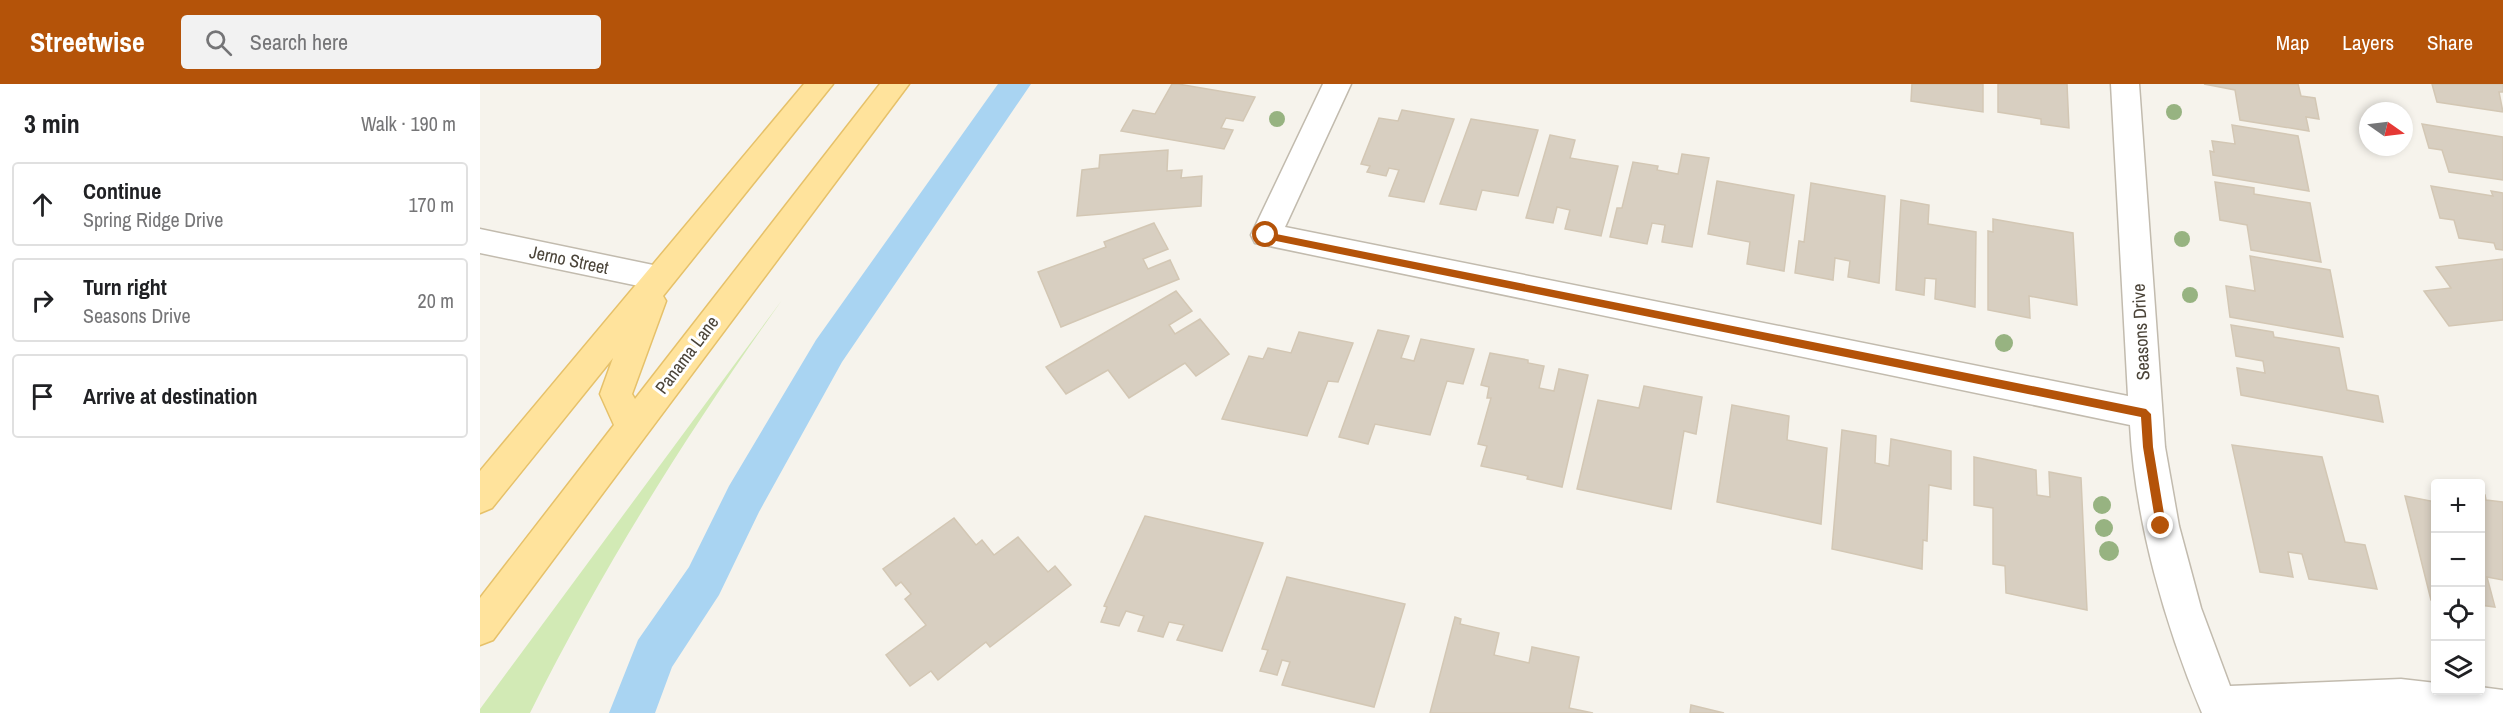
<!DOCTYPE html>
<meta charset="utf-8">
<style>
body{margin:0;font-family:"Archivo Narrow",sans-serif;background:#f2f2f2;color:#202124}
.controls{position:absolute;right:18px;bottom:18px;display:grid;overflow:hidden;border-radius:6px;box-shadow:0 3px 9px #0003}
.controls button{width:54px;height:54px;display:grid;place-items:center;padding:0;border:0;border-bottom:2px solid #e0e0e0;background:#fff;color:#202124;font:30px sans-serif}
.compass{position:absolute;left:1879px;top:18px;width:54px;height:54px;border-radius:50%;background:#fff;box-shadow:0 3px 9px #0003;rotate:104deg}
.stop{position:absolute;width:18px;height:18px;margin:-14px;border:4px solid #b45309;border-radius:50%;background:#fff}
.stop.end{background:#b45309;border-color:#fff;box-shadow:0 2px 6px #0008}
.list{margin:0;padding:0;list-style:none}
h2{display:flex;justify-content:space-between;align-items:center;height:78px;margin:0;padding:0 24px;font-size:26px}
h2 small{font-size:20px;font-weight:400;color:#757577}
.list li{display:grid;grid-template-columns:39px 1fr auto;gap:18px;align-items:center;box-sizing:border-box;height:84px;margin:0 12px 12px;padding:0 12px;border:2px solid #e0e0e0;border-radius:6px}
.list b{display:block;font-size:22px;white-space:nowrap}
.list p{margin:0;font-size:20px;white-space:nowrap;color:#757577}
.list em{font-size:20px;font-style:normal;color:#757577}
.icon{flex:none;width:33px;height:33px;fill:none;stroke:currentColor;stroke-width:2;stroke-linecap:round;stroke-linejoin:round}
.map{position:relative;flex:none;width:2023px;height:629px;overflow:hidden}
header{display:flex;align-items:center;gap:36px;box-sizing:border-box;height:84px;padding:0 30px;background:#b45309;color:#fff}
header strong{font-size:28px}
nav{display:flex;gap:33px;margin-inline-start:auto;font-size:21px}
.search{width:420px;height:54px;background:#f2f2f2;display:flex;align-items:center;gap:15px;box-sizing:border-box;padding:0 21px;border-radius:6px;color:#757577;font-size:22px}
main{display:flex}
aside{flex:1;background:#fff}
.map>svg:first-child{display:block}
.green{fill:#d2eab5}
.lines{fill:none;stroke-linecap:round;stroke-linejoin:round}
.canal{fill:#a9d4f2;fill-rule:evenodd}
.building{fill:#d8cfc1;stroke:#d3c7b4;stroke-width:1.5}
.minor-casing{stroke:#c2bbae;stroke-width:3}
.major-casing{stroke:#e6c16a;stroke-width:3}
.minor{fill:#fff;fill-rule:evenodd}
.major{fill:#ffe39c;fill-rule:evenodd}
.tree{fill:#97b381}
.route{fill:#b45309}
.labels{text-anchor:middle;stroke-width:6;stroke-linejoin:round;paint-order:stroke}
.street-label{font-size:18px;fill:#4b4439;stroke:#fff}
</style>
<header>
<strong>Streetwise</strong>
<div class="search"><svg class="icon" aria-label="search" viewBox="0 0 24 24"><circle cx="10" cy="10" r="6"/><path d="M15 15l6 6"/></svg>Search here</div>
<nav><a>Map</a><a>Layers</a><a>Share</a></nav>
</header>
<main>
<aside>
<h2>3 min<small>Walk · 190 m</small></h2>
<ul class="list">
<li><svg class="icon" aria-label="ahead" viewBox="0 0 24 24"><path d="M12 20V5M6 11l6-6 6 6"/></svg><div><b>Continue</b><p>Spring Ridge Drive</p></div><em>170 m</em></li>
<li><svg class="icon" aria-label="right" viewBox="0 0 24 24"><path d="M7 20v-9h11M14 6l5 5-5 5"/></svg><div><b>Turn right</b><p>Seasons Drive</p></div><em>20 m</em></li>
<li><svg class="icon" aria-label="arrive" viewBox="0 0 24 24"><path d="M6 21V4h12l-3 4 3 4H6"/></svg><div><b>Arrive at destination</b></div></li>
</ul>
</aside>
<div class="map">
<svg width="2023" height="629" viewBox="0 0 2023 629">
<rect width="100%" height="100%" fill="#f6f3ec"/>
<!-- green -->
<path class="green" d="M302,216C209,347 122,484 50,629H0V625Z"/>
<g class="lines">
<!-- canal -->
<polygon class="canal" points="518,0 551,0 362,278 279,428 239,511 192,583 175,629 129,629 158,556 209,483 249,402 336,256"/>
</g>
<!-- building -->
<g class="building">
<polygon points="692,0 698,0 775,13 763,37 746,34 741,44 753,46 744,65 641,47 653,26 675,30"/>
<polygon points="1432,0 1503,0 1503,28 1431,17"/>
<polygon points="1518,0 1587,0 1589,44 1561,40 1561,35 1518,28"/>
<polygon points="1724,0 1818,0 1821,12 1835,14 1839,35 1826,33 1829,47 1760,36 1755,6"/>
<polygon points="1952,0 2023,0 2023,8 2019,8 2023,28 1957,18"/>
<polygon points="922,26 974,35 944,118 909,112 919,86 909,84 906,92 887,88 890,82 881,80 899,34 918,37"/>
<polygon points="991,35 1058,46 1038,112 1002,106 996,126 960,120"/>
<polygon points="1942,40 2023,53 2023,96 1969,88 1962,66 1949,64"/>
<polygon points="1752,41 1818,52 1829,107 1733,91 1730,67 1734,68 1732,57 1755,60"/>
<polygon points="1070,51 1095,56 1090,74 1138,82 1121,152 1085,145 1090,126 1077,123 1073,139 1046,134"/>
<polygon points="688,66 687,87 702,86 701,94 722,92 721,122 597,132 602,86 619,84 620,71"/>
<polygon points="1202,70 1229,74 1212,163 1182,158 1185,141 1172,139 1167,160 1130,153 1137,124 1142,124 1153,78 1178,82 1177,86 1198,90"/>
<polygon points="1237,97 1314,111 1304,187 1267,180 1270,158 1228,150"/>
<polygon points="1735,98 1774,104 1774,110 1830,119 1841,178 1771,166 1767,141 1740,136"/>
<polygon points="1331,99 1405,112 1399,199 1368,193 1370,177 1355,174 1353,196 1315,189 1319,157 1324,158"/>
<polygon points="1951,102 2013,112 2011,107 2023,109 2023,166 2016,165 2014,159 1979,154 1974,136 1960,134"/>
<polygon points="1421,116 1449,121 1448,140 1496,148 1495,223 1455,215 1456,195 1445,194 1444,211 1416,206"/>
<polygon points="1513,135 1593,149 1597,221 1549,212 1550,234 1508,226 1508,147 1513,148"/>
<polygon points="674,139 688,165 663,175 668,185 690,176 699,195 581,243 558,188 626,163 624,158"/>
<polygon points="1770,172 1850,186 1863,253 1750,233 1746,202 1775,207"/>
<polygon points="2023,175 2023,236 1969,242 1944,207 1971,204 1956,183"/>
<polygon points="696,207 712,227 689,241 695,250 720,235 749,270 716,292 705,279 649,314 628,286 586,310 566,283"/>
<polygon points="1751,241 1793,248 1794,253 1859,264 1867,306 1898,312 1903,338 1761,311 1757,284 1785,289 1783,277 1756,272"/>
<polygon points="898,246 929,252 921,274 934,277 941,255 994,265 983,300 967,297 950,351 895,340 888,360 859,353"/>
<polygon points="819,248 873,259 858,298 848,297 827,352 742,335 769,272 783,275 788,264 811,269"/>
<polygon points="1010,269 1048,276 1048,279 1064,282 1059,304 1074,307 1079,285 1108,291 1082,403 1047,395 1048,392 1001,382 1007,362 998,360 1011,314 1007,314 1009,303 1001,301"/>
<polygon points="1164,302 1222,313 1216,350 1204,347 1191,425 1097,405 1118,316 1159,324"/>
<polygon points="1252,321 1309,332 1307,356 1347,364 1341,440 1237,418"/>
<polygon points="1362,346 1396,352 1395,379 1409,382 1411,355 1471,367 1471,405 1449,401 1447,457 1443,456 1442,485 1352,465"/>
<polygon points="1752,361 1842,373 1865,458 1885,461 1897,505 1829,495 1822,470 1808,468 1813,493 1780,488"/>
<polygon points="1494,373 1556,386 1557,411 1570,413 1569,388 1601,394 1607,526 1526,509 1525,482 1513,480 1513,424 1494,421"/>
<polygon points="2000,410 2005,411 2006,416 2023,418 2023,496 2007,493 2015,523 2000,521"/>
<polygon points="1925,412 1956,418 1956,517 1951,516"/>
<polygon points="665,432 783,459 742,567 697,556 704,541 689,538 683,553 658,547 664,532 646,527 639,542 621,538 627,523 624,522"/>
<polygon points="474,434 496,461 502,456 514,471 538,453 568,488 575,482 591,501 510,563 506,558 458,596 451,587 430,602 406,571 446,541 425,515 431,510 421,498 416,502 403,485"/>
<polygon points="807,493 925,520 894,623 802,601 810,578 802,576 797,591 780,587 788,566 782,565"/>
<polygon points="975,533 981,535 980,540 1019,549 1014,571 1049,579 1052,563 1099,573 1089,624 1113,629 950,629"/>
<polygon points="1211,621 1244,629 1210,629"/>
</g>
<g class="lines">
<!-- minor casing -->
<g class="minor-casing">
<g id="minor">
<path d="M843,0H871L805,143L1648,312L1631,0H1659L1685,363L1699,442L1721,524L1750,602L1921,595L1956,599V606H2000V603L2023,606V629H1722C1685,541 1655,437 1650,341L775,159L771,151Z"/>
<polygon points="0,145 178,182 189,185 193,194 189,203 178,206 0,169"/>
</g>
</g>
<!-- major casing -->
<g class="major-casing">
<polygon id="major" points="324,0 353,0 183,212 186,217 152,310 155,315 400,0 429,0 13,556 0,561 0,514 134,341 120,310 133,274 12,424 0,429 0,387"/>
</g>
<!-- minor -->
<use href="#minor" class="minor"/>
<!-- major -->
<use href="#major" class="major"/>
</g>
<!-- trees -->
<g class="tree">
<circle cx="1694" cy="28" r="8"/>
<circle cx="797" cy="35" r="8"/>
<circle cx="1702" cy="155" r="8"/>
<circle cx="1710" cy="211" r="8"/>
<circle cx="1524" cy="259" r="9"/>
<circle cx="1622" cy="421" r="9"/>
<circle cx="1624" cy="444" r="9"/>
<circle cx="1629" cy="467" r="10"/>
</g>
<!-- route -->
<polygon class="route" points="786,148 1666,325 1671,330 1673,363 1686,442 1681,446 1676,442 1663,363 1661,333 786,155 781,151"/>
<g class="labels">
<!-- street labels -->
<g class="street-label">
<text transform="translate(89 176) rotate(12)" y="6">Jerno Street</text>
<text transform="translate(1661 248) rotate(-93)" y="6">Seasons Drive</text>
<text transform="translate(207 271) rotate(-53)" y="6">Panama Lane</text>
</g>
</g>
</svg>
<div class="controls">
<button>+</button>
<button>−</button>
<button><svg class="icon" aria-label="locate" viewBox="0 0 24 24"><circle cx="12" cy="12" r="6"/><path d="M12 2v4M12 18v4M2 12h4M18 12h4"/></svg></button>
<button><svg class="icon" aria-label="layers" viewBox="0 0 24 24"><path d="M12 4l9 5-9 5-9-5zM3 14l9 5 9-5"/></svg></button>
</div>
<svg class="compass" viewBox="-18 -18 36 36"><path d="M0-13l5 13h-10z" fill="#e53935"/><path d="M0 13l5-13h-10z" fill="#757577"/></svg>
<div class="stop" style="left:786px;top:151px"></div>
<div class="stop end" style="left:1681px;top:442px"></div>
</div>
</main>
